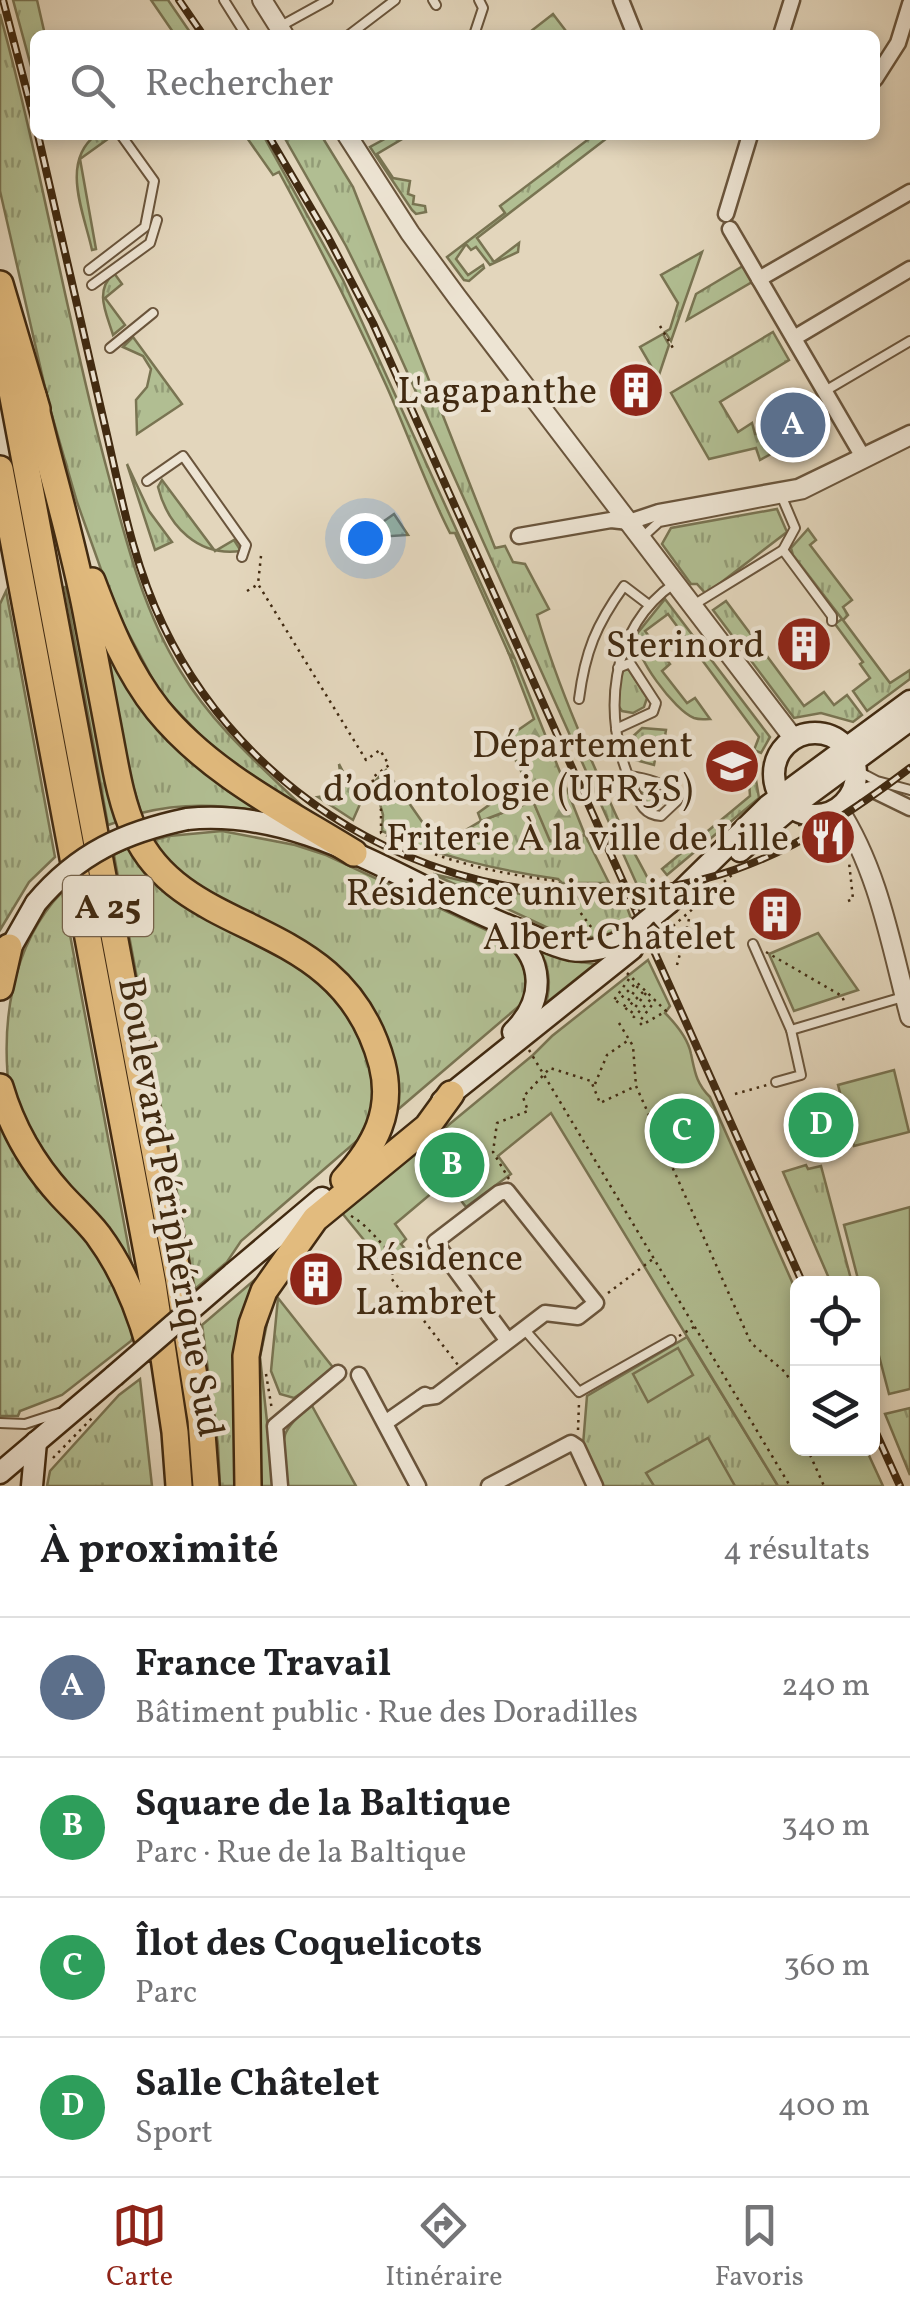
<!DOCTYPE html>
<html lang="fr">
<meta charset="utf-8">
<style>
body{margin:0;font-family:Vollkorn,serif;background:#f2f2f2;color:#202124}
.controls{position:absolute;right:30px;bottom:30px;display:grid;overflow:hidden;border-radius:15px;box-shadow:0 5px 15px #0003}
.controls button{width:90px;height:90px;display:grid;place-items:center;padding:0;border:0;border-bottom:2px solid #e0e0e0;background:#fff;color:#202124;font:50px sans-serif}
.you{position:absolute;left:365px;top:538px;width:35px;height:35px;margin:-25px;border:8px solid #fff;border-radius:50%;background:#1a73e8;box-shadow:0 0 0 15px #1a73e833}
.badge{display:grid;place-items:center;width:65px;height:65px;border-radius:50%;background:#8f2418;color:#fff;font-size:32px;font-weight:700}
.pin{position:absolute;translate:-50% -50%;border:5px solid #fff;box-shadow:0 2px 10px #0006}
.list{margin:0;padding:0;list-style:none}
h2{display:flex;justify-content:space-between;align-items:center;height:130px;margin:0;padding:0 40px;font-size:42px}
h2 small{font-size:32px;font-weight:400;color:#757577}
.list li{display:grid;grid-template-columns:65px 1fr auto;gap:30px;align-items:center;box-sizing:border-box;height:140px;padding:0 40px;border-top:2px solid #e0e0e0}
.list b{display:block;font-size:38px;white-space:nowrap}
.list p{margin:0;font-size:32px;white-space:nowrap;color:#757577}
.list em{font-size:32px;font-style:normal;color:#757577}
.icon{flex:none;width:55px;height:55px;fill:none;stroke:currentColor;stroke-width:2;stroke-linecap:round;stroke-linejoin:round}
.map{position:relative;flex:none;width:910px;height:1486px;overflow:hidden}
.search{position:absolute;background:#fff;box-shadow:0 5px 15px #0003;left:30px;right:30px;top:30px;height:110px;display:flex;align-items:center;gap:25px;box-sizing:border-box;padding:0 35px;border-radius:15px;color:#757577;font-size:38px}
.sheet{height:690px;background:#fff}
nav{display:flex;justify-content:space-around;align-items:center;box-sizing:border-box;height:140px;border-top:2px solid #e0e0e0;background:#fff;font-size:28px;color:#757577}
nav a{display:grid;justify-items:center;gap:5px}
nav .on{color:#8f2418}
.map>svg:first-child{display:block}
.grass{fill:url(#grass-tufts);stroke:#797452;stroke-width:2.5}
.forest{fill:url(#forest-firs);stroke:#797452;stroke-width:2.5}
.green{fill:#b1be92;stroke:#797452;stroke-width:2.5}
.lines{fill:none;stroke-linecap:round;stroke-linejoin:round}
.service-casing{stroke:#6a553c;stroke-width:12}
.minor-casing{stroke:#6a553c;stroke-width:19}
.tertiary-casing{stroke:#6a553c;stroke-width:22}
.secondary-casing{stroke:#412a11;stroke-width:25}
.motorway-casing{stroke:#412a11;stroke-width:30}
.path{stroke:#412a11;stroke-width:2.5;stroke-dasharray:2.5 5;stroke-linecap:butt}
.service{stroke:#ede4d3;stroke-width:8}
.minor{stroke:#ede4d3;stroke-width:14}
.tertiary{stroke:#ede4d3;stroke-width:18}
.secondary{stroke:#ede4d3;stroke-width:20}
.motorway{stroke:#e2bb7e;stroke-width:25}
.rail-casing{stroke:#412a11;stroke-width:8}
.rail{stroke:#ede4d3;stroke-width:4;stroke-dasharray:11;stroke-linecap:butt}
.secondary-bridge-casing{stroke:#412a11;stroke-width:25;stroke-linecap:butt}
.path-bridge{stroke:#412a11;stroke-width:2.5;stroke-dasharray:2.5 5;stroke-linecap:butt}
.secondary-bridge{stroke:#ede4d3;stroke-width:20}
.labels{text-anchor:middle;stroke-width:9;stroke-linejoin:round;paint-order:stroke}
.shield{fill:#ede4d3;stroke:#75624b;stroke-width:2.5}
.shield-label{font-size:35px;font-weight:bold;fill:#412a11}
.poi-label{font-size:38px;fill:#412a11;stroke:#ede4d3;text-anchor:end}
.street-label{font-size:38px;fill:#412a11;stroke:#ede4d3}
</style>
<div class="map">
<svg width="910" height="1486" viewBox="0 0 910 1486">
<defs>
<pattern id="grass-tufts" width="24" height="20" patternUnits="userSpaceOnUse" patternTransform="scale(2.5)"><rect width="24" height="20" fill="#b1be92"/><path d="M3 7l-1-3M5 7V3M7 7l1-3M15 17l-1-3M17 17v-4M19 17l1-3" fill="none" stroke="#929b76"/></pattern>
<pattern id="forest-firs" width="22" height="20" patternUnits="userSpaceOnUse" patternTransform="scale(2.5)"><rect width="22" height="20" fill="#b1be92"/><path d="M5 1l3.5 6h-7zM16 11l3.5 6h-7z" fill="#929b76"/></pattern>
</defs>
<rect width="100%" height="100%" fill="#e3d6bc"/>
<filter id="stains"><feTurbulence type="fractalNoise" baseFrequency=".002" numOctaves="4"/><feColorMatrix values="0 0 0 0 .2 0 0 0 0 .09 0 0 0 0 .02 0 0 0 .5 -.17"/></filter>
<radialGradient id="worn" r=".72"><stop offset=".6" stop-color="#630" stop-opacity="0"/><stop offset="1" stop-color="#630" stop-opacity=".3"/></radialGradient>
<!-- grass -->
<g class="grass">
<polygon points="13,0 37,0 45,35 35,35 35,81"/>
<polygon points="151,0 168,0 192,35 175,35"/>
<path d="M0,14C41,164 66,316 106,466C125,537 142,609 181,672C214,727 263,768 308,812L222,757L160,693L114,606L77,502L49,405L0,191Z"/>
<polygon points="553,14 569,35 526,35"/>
<path d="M96,135L112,136L80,159L96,249L92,250C84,213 60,162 96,135Z"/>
<path d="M245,135H263L343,280L515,659L509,654L455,533H450C426,486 408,434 386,385C353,312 317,242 279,172L273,175Z"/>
<path d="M283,135H321L353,187L495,548L505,546L513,562L525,564L549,609L537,615C559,691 593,765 626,837C636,858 649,877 657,899L647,907L395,345L346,246Z"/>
<polygon points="392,135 409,135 377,154 393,178 410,181 408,194 414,196 413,204 425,206 426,212 416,214 412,210 370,147"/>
<polygon points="594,135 611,135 477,238 494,262 519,243 518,252 490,265 476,247 471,250 466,244 456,259 468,275 483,265 484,268 469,281 464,280 447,257 505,213 500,206"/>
<polygon points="702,252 671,341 665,332 670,329 678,303 661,275"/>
<polygon points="743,266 752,282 687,320 696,294"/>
<path d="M114,273L122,284L105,298L125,325L113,335C106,312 94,291 114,273Z"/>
<polygon points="773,332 789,360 720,402 738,432 752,423 755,434 778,429 780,449 760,460 756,448 709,459 671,393"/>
<polygon points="663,334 669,345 658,378 640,347"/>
<polygon points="133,337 182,404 137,434 136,400 147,387 151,369 143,356 123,347"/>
<polygon points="127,464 149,511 172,542 155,550"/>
<path d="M162,480L215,551L234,540L241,551C199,557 168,527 158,487Z"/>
<polygon points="777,509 787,532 706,594 697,584 691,584 662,544 671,528"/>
<polygon points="394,514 408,535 360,538"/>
<polygon points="808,529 816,540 810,545 852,600 843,607 848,615 843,620 890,683 910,670 910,679 867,711 853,691 870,678 860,664 863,662 835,624 842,619 793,555 791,548"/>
<polygon points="72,586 120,821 108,825 65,587"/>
<polygon points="6,591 55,857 29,882 0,930 0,604"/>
<path d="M665,599L770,737L761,753L754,750L759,737L668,614L645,631L670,664L662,671L687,703L695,698L710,719C704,719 700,720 694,718C675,711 633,655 636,635Z"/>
<polygon points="726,601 804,706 824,692 834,705 847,695 862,715 853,722 821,713 794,718 713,610"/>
<path d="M98,624L121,670L268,813C225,804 184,802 141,813L131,779Z"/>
<polygon points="625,669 629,670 647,698 644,707 633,713 622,711 617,704 621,671"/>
<polygon points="642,728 666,730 664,742 658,743 654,765 632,759 630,739"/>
<polygon points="339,764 360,804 353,820 318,797 331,795 342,786"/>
<path d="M386,770L439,846L481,821L533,801L551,841L585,835L609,883H562L558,879C496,870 440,857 382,831L383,815L374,782Z"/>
<polygon points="756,780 759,798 667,875 662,869 750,796 749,781"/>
<polygon points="644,783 663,788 669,793 657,810 649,808 640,787"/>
<path d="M222,831L295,845L326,855L495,934C522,951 529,970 525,1001L395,1112L383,1035L211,895L187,881L151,841L169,836Z"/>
<polygon points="132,846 298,960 347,1008 374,1068 373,1127 241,1241 227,1262 195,1289 114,855"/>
<path d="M433,874L525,895L624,899L632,921C610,937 591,940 563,935Z"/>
<path d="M62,892L135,1282C101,1236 68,1191 38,1143C28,1128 16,1113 10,1097C0,1024 11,946 62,892Z"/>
<path d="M539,948L567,960L595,964L546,1003C552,983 549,966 539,948Z"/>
<polygon points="0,1118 106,1264 135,1332 131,1341 62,1395 20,1411 18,1416 0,1416"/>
<polygon points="806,1165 808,1169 821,1166 852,1283 831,1283 783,1172"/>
<polygon points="272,1265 258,1287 242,1486 220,1486 218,1445 202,1325"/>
<polygon points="278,1298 335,1370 294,1398 280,1394 271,1371"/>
<polygon points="267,1305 270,1309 260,1357 274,1486 257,1486 253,1377"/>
<polygon points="687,1337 778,1486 602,1486 583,1445 587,1396"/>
<polygon points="140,1379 152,1486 47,1486 50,1471 119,1395"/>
<polygon points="910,1408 910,1475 885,1414"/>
</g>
<!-- forest -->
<polygon class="forest" points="509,654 515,659 585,835 550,841 533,801 481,821 478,813 525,779 505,739 534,719"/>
<!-- green -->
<g class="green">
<polygon points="818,933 858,990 794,1011 769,954"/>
<path d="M648,960L670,1006L665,1013C676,1024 688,1038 691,1054C695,1072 696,1083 710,1097L797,1293L798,1448L866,1449L883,1486H778L551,1113L498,1156L511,1174L466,1207L446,1181L395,1224L406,1239L401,1244L407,1251L386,1267L342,1213L533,1055L552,1036Z"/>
<polygon points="894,1070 909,1132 854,1146 838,1085"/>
<polygon points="910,1207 910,1389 889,1394 873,1333 872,1284 859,1283 844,1225"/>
<polygon points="678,1348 693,1375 648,1402 633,1374"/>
<path d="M311,1404L356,1486H287C284,1439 273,1438 311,1404Z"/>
<polygon points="708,1438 735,1486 654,1486 646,1473"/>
</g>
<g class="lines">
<!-- service casing -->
<g class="service-casing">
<g id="service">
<polyline points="224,0 246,35"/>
<polyline points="433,0 436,5"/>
<polyline points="279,27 328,0"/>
<polyline points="349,35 395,0"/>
<polyline points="474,35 483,8 479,0"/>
<polyline points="89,270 145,227 154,181 121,135"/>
<polyline points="92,285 150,243 157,220"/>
<polyline points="110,348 153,313"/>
<polyline points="825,391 910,341"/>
<polyline points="147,481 183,456 246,545 242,557"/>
<polyline points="781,495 795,528 783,550"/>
<polyline points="645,540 647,533 659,522 804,494 910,441"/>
<polyline points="695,604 783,550 832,616 832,621"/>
<path d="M579,699C585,652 596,625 624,586L649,605"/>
<polyline points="616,729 653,712 656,703 630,663 618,668"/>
<polyline points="856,770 877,781 910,790"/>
<path d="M628,776C648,778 663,783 678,796V800L661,816C642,815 639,801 632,785C601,717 609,628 675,583"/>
<polyline points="753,944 791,1030 903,997"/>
<polyline points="776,1082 801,1075 791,1030"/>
<polyline points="524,1329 579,1392 671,1340"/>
<polyline points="0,1423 25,1424 59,1413"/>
</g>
</g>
<!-- minor casing -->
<g class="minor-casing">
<g id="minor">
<polyline points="621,0 635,35"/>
<polyline points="781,35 792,0"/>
<polyline points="875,79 898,43 910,4"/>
<polyline points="726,214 750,135"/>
<polyline points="730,229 863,457"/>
<polyline points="759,279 910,192"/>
<polyline points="794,338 910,269"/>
<polyline points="519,536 611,520 629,522 659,512 798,487 910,433"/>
<polyline points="850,795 871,789 910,808"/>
<polyline points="359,1375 418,1486"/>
<polyline points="421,1398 436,1396 545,1313 578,1317 596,1303 507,1191 499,1193 435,1242 508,1341"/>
<polyline points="385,1423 425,1395"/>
<polyline points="280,1486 275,1426 338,1373"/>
<polyline points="489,1486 571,1443 577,1447 595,1486"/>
</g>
</g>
<!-- tertiary casing -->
<g class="tertiary-casing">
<g id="tertiary">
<polyline points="262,0 284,35"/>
<polyline points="347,135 410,233 457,297 794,739"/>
<path d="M838,808C879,871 891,946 910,1017"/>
</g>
</g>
<!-- secondary casing -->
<g class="secondary-casing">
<g id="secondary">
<circle cx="815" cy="774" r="41"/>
<path d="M187,819C307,807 408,887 514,928C533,935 551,946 571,950C590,953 607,948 624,940"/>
<polyline points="740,851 792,807 910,720"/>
<polyline points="670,902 769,805 910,701"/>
<path d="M507,931C546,958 545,1001 513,1032"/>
<polyline points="3,961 36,903"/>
<polyline points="442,1101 632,949"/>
<polyline points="232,1274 322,1198"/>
<polyline points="0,1473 114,1376"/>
<polyline points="32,1486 36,1442"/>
</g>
</g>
<!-- motorway casing -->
<g class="motorway-casing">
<g id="motorway">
<polyline points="0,284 37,409"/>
<polyline points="0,328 178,1276 201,1420 206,1486"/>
<path d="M33,396C50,468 72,538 86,611C94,653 102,695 110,738C116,770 121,803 135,833C186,943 342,913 382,1064C394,1111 375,1146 344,1180"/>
<polyline points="0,469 153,1284 175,1432 179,1486"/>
<path d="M92,581C109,626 127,671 158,710C209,773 286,811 354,853"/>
<polyline points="0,987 9,947"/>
<path d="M0,1087C12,1128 32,1163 61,1195C73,1208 87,1221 98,1235C123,1269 139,1308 150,1348"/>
<polyline points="248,1486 246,1356 252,1324 264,1291 315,1219 427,1127 451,1094"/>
</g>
</g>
<!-- path -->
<g class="path">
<polyline points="660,326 673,348"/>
<path d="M261,556L258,584L366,760L380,750L389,765L372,778L381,810V833C441,860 492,873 557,881L594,931"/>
<polyline points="247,591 257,585"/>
<polyline points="798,825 830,826"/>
<polyline points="848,901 853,899 849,862"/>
<polyline points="673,926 740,868"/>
<polyline points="766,952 842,996 845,1004"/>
<polyline points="677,965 689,919"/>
<polyline points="627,973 666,1011 642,1025 639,1022 655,1001"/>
<polyline points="629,979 614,1000 616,1003 636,983"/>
<polyline points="638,986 623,1008 625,1010 643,992"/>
<polyline points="646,993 630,1014 634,1017 651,999"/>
<polyline points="619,1023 633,1046 636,1086"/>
<polyline points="529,1050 790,1486"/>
<polyline points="595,1084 607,1055 630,1039"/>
<polyline points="735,1094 767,1085"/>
<polyline points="509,1179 493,1152 497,1123 528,1111 523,1097 550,1068 591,1081 600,1103 636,1086 751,1343 785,1372 792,1383 798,1425"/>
<path d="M351,1216C372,1227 384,1253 406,1262L425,1248"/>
<polyline points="397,1258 391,1278 458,1365"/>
<polyline points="608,1293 653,1259"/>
<polyline points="679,1336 694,1327"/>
<polyline points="266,1374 272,1410"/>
<polyline points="578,1430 579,1403"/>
<polyline points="807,1448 824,1486"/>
<polyline points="53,1458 93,1417"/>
</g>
<!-- service -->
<use href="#service" class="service"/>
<!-- minor -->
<use href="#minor" class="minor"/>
<!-- tertiary -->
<use href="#tertiary" class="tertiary"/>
<!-- secondary -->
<use href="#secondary" class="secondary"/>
<!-- motorway -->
<use href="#motorway" class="motorway"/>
<!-- rail casing -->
<g class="rail-casing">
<g id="rail">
<polyline points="3,0 35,123"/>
<polyline points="179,0 203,35"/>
<path d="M38,135C60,231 82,326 104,422C120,490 132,561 163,625C263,835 513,945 734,870C800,847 856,809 910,768"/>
<polyline points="268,135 328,237 373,323 803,1284"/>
<polyline points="872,1424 900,1486"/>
</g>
</g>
<!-- rail -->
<use href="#rail" class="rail"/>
<!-- secondary-bridge casing -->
<g class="secondary-bridge-casing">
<g id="secondary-bridge">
<path d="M36,903C78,853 125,832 187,819"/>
<polyline points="624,940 670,902"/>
<polyline points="114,1376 232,1274"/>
</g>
</g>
<!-- path-bridge -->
<polyline class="path-bridge" points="642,953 673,926"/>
<!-- secondary-bridge -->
<use href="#secondary-bridge" class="secondary-bridge"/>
</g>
<!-- icons -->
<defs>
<g id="building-disc" transform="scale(2.875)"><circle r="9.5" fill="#8f2418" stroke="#ede4d3"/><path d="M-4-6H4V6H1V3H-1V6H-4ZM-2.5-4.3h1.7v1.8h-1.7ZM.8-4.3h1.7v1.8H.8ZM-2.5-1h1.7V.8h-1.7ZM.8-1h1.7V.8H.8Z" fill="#fff"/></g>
<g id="university-disc" transform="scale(2.875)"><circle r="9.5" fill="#8f2418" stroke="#ede4d3"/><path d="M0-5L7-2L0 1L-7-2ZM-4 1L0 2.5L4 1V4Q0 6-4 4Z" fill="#fff"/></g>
<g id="restaurant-disc" transform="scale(2.875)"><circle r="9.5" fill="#8f2418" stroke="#ede4d3"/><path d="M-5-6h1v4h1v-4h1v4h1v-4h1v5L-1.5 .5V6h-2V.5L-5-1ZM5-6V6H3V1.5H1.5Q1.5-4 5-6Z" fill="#fff"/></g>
</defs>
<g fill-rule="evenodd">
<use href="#building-disc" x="636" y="390"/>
<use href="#building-disc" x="804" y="644"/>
<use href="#university-disc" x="732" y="766"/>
<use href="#restaurant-disc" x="828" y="837"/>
<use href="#building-disc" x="775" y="914"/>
<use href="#building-disc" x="316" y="1279"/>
</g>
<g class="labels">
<!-- shield labels -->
<rect class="shield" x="63" y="876" width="90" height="60" rx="8"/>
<g class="shield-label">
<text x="108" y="918">A 25</text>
</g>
<!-- poi labels -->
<g class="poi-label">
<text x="597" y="403">L'agapanthe</text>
<text x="765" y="657">Sterinord</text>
<text x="693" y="757">Département<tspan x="693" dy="44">d’odontologie (UFR3S)</tspan></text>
<text x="789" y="850">Friterie À la ville de Lille</text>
<text x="736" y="905">Résidence universitaire<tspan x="736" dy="44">Albert Châtelet</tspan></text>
<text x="355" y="1270" text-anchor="start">Résidence<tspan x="355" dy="44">Lambret</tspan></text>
</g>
<!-- street labels -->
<g class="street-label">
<text transform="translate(172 1207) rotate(80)" y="13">Boulevard Périphérique Sud</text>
</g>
</g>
<rect width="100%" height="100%" filter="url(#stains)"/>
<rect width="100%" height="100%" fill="url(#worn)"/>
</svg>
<div class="controls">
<button><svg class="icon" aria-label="locate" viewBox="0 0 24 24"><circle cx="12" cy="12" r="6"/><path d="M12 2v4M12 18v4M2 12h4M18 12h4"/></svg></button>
<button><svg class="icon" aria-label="layers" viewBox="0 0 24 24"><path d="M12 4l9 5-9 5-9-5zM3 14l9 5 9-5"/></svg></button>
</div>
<div class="you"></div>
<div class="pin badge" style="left:793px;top:425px;background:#5c6f8a">A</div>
<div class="pin badge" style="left:452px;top:1165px;background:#2e9e5b">B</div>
<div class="pin badge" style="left:682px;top:1131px;background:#2e9e5b">C</div>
<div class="pin badge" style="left:821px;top:1125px;background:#2e9e5b">D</div>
<div class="search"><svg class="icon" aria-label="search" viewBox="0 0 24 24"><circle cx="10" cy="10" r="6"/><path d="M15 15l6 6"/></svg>Rechercher</div>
</div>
<section class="sheet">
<h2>À proximité<small>4 résultats</small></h2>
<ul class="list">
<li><span class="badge" style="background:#5c6f8a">A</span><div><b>France Travail</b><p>Bâtiment public · Rue des Doradilles</p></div><em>240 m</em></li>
<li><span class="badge" style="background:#2e9e5b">B</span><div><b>Square de la Baltique</b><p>Parc · Rue de la Baltique</p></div><em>340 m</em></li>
<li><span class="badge" style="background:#2e9e5b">C</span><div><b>Îlot des Coquelicots</b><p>Parc</p></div><em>360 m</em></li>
<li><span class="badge" style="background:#2e9e5b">D</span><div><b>Salle Châtelet</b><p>Sport</p></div><em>400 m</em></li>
</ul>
</section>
<nav>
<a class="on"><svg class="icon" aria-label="map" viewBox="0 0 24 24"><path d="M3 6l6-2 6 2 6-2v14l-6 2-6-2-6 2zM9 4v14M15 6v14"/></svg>Carte</a>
<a><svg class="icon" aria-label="directions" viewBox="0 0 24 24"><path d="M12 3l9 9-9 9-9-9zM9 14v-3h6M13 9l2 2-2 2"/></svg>Itinéraire</a>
<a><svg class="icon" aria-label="saved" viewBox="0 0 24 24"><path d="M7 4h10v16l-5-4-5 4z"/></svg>Favoris</a>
</nav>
